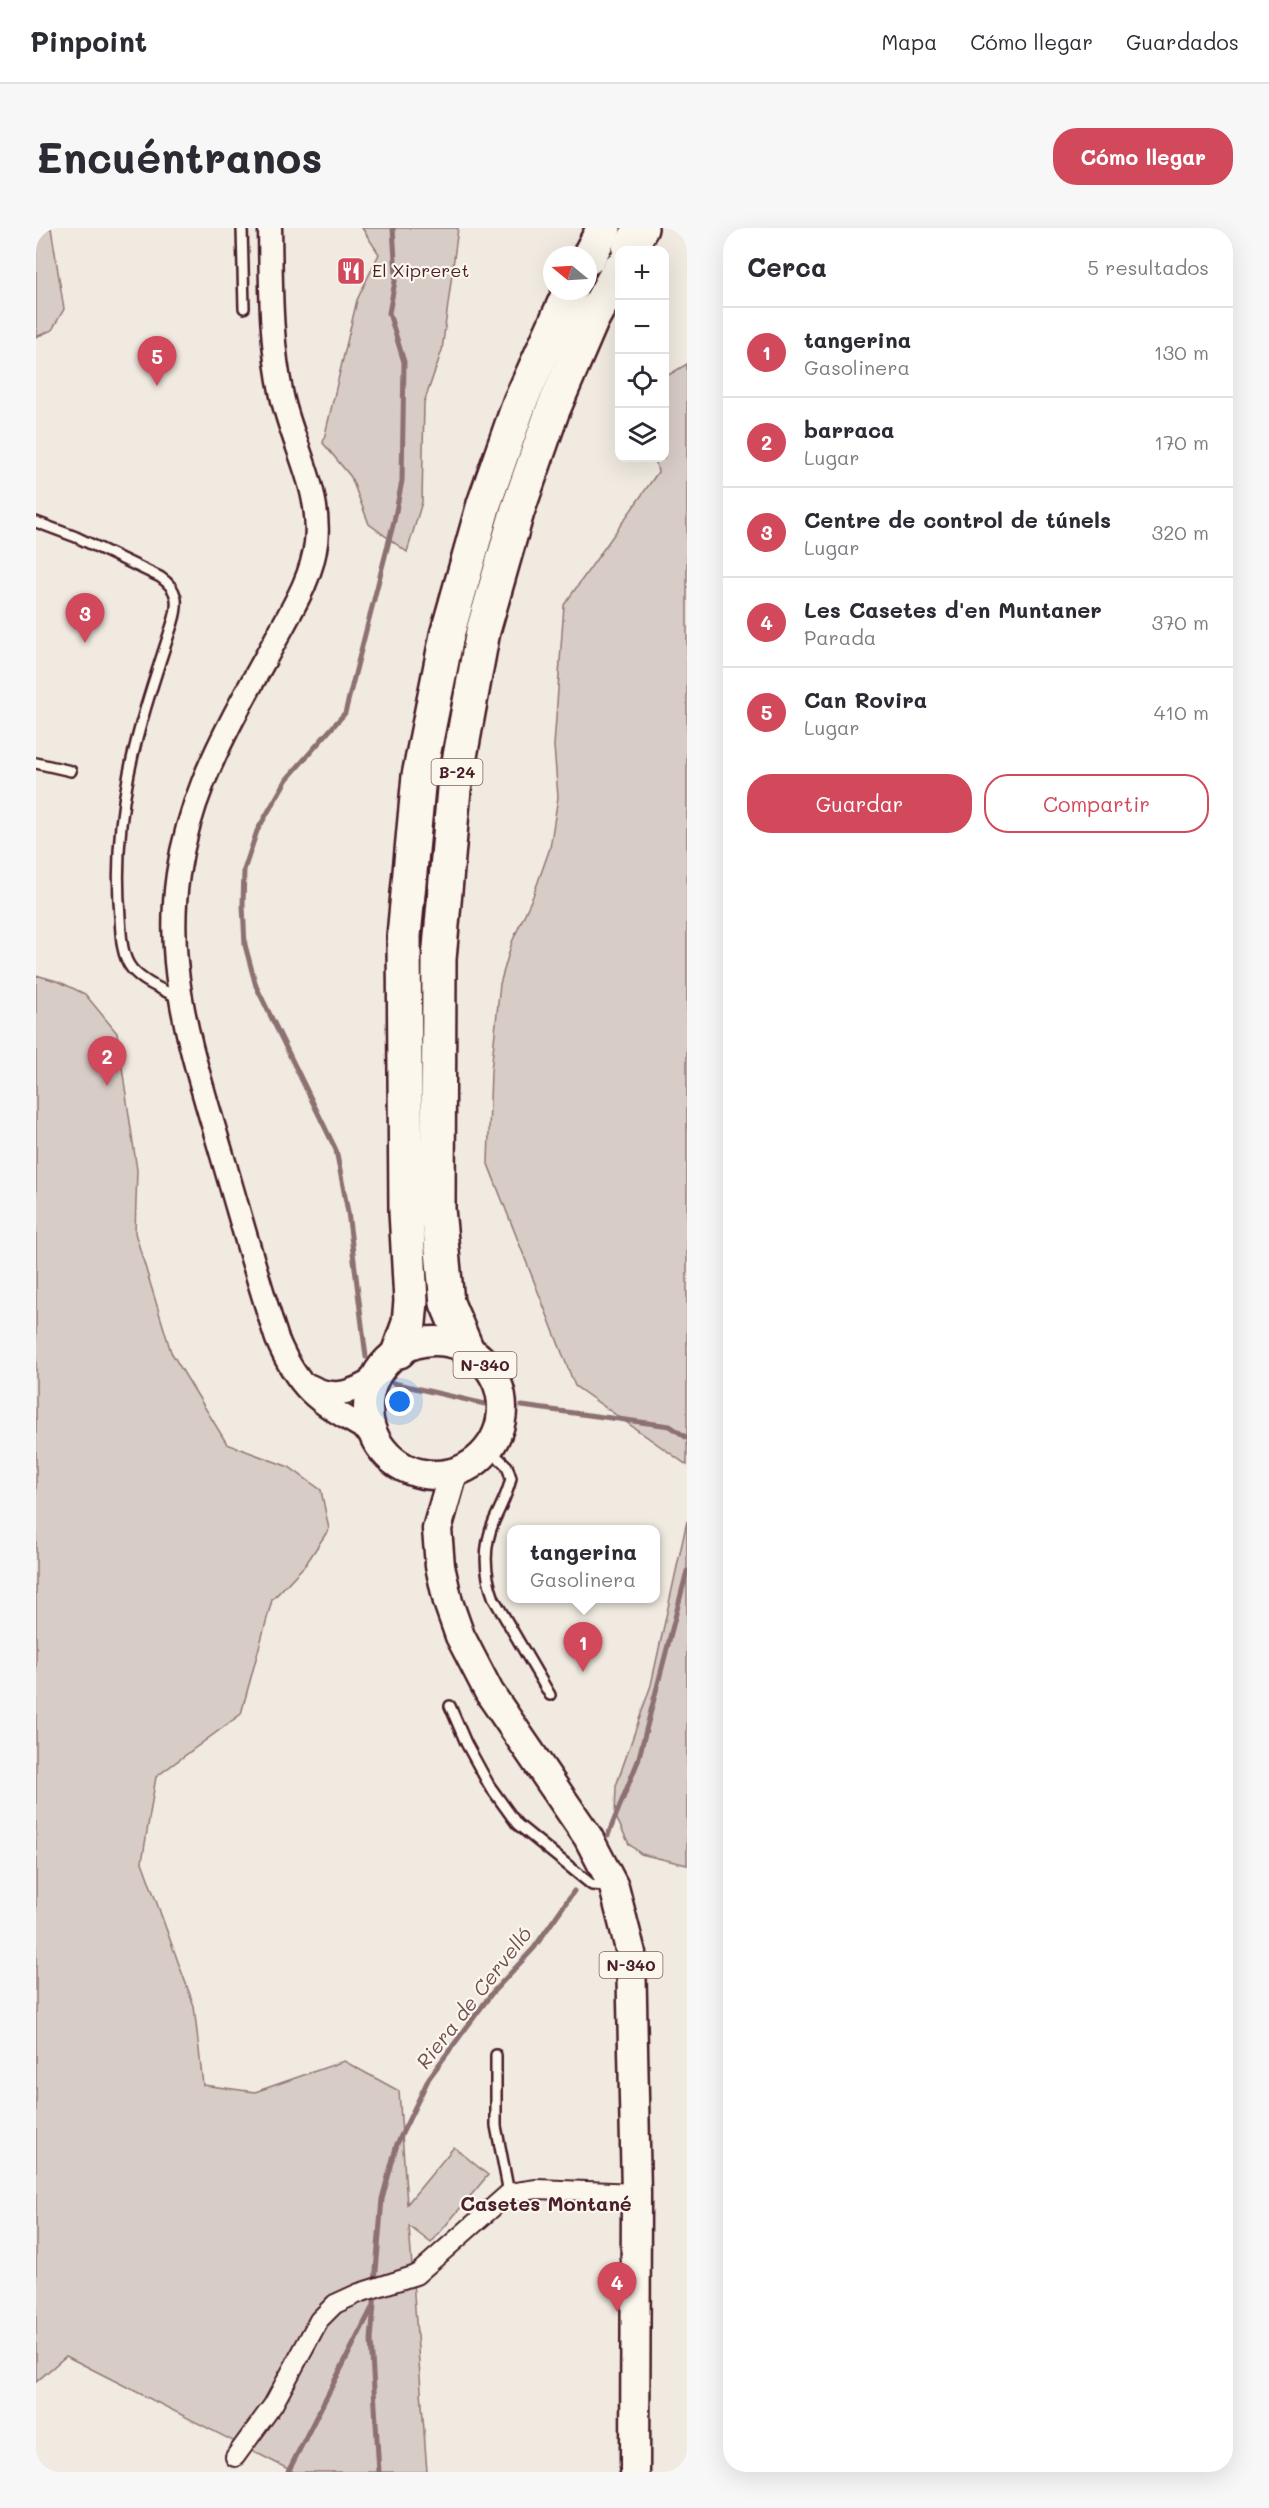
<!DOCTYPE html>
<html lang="es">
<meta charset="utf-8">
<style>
body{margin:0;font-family:Mali,sans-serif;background:#f7f7f7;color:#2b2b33}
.controls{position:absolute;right:18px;top:18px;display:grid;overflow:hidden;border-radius:12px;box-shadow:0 6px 24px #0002}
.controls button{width:54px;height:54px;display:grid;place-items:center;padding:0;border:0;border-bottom:2px solid #e1e1e2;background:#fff;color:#2b2b33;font:30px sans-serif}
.compass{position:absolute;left:507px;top:18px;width:54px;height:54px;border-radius:50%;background:#fff;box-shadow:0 6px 24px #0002;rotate:288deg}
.you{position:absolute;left:364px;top:1174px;width:21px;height:21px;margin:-15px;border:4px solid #fff;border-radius:50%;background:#1a73e8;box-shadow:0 0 0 9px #1a73e833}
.badge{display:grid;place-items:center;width:39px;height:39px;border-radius:50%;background:#d1495b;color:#fff;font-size:20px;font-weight:700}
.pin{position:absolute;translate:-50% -50px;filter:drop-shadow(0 2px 3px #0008)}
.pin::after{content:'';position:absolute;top:32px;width:21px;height:18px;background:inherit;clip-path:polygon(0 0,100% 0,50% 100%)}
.popup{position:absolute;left:471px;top:1297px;width:153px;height:78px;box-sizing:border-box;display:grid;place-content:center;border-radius:12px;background:#fff;filter:drop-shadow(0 2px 4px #0005);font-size:20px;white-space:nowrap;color:#7c7c81}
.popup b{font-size:22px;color:#2b2b33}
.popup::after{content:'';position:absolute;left:50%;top:100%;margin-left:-12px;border:12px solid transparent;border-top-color:#fff}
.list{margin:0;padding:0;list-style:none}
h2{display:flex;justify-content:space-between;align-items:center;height:78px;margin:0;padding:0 24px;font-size:26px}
h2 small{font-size:20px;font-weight:400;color:#7c7c81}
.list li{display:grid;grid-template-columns:39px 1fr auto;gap:18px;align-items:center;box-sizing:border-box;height:90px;padding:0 24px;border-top:2px solid #e1e1e2}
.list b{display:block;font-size:22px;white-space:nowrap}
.list p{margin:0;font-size:20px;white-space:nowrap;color:#7c7c81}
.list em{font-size:20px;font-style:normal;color:#7c7c81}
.actions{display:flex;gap:12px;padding:18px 24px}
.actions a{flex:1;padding:14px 0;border:2px solid #d1495b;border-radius:24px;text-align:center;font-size:21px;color:#d1495b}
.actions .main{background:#d1495b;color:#fff}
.icon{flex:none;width:33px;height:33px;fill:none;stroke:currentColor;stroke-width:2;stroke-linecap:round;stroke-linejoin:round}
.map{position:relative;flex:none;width:651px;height:2244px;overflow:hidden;border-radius:24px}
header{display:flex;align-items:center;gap:36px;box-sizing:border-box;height:84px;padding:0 30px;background:#fff;border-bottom:2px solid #e1e1e2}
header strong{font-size:28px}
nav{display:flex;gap:33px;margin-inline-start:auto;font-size:21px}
.intro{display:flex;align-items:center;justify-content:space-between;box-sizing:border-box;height:144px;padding:0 36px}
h1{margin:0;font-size:42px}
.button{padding:15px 27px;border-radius:24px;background:#d1495b;color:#fff;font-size:21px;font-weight:700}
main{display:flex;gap:36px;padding:0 36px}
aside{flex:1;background:#fff;border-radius:24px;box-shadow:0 6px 24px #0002}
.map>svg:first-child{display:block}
.green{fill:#d8ccc6;stroke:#917678;stroke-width:1.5}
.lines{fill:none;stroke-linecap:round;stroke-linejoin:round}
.stream{stroke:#8c6f72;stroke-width:5}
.service-casing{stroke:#4a1f2b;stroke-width:14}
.minor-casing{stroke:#4a1f2b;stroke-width:22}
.tertiary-casing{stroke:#4a1f2b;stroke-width:27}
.primary-casing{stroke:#4a1f2b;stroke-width:33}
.motorway-casing{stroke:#4a1f2b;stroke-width:38}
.service{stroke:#fbf7ec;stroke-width:9}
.minor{stroke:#fbf7ec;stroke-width:18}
.tertiary{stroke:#fbf7ec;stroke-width:22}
.primary{stroke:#fbf7ec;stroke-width:28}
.motorway{stroke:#fbf7ec;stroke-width:33}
.labels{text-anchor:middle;stroke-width:4.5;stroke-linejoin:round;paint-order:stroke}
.shield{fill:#fbf7ec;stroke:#7f6065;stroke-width:1.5}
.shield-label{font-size:16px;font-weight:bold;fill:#4a1f2b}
.poi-label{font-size:18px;fill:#4a1f2b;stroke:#fbf7ec;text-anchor:start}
.water-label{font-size:20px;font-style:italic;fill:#704e55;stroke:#fbf7ec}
.neighbourhood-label{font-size:20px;font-weight:bold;fill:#4a1f2b;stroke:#fbf7ec}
</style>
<header>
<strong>Pinpoint</strong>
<nav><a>Mapa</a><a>Cómo llegar</a><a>Guardados</a></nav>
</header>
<div class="intro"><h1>Encuéntranos</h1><a class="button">Cómo llegar</a></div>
<main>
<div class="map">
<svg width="651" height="2244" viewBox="0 0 651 2244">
<rect width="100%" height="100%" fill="#f0eae0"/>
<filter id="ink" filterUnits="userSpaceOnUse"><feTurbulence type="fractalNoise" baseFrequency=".0167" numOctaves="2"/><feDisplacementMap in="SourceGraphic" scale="12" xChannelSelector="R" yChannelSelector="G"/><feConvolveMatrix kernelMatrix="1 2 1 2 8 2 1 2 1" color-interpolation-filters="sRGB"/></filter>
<g filter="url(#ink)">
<!-- green -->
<g class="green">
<polygon points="0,0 15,0 28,81 16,102 0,109"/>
<polygon points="326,0 422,0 406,122 388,175 386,274 371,324 333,296 315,249 287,215 321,72 343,26"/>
<polygon points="651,136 651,1237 539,1158 452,936 455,843 464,756 476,714 497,668 514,620 522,569 518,518 528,377 622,244 619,230 628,230 629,149"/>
<polygon points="0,747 24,754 49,766 81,805 101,942 99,1005 135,1124 191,1216 253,1239 285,1262 293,1301 270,1336 236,1372 205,1486 120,1549 106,1634 158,1778 167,1857 219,1864 308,1833 363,1863 371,1976 418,1919 452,1947 395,2015 373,1998 391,2244 258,2244 30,2128 0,2154"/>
<polygon points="651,1293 651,1637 605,1626 593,1616 579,1587 580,1558 615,1457"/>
</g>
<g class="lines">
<!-- stream -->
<g class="stream">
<polyline points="330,1129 312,984 300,922 220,758 209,717 207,677 208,642 221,603 251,551 309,485 358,293 366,253 368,134 353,85 360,48 357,0"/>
<polyline points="357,1155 449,1176"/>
<polyline points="486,1178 634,1198 651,1210"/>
<polyline points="572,1607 602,1533 651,1343"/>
<polyline points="339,2055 346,1971 361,1916 393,1850 456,1765 498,1720 538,1663"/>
<polyline points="339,2064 335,2112 343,2244"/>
<polyline points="252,2244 336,2080"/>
</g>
<!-- service casing -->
<g class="service-casing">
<g id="service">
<polyline points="206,0 208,80"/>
<path d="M0,294L40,309L124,349C142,361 143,374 137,394C103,498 75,577 84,689C85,705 85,728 96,741C108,755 128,762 143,770"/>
<polyline points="0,535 35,543"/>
<path d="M452,1220L471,1238L475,1250C472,1266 464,1279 458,1293C447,1319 448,1345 458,1371L514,1467"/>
<polyline points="414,1478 430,1515 453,1557 481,1596 556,1657 572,1658"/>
<polyline points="460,1827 460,1898 473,1965"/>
</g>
</g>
<!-- minor casing -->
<g class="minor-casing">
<polyline id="minor" points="199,2229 237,2177 283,2092 299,2076 323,2065 380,2047 473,1965 501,1961 600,1965"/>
</g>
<!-- tertiary casing -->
<g class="tertiary-casing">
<g id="tertiary">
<path d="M234,0C235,56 234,113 246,168C257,218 286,263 280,315C276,350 256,381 240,411C215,457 188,503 168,552C112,692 145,789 186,927C204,988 221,1050 241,1111C265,1168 286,1175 336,1205"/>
<path d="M274,1158C298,1171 316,1165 338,1151"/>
</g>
</g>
<!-- primary casing -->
<g class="primary-casing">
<g id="primary">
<circle cx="399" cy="1180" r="67"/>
<polyline points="417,1245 401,1301 404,1338 412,1374 424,1408 453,1464 552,1609 578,1659 595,1725 600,1965 599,2244"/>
</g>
</g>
<!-- motorway casing -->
<g class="motorway-casing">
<g id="motorway">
<polyline points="593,22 605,0"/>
<polyline points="552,30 568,0"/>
<polyline points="430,1120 411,1075 402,981 403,731 418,561 447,403 481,284 516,184 556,91 584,40"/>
<polyline points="363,1123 373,1095 375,1073 370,983 368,708 383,548 411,407 448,276 484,174 534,63"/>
</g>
</g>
<!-- service -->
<use href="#service" class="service"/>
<!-- minor -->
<use href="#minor" class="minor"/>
<!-- tertiary -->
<use href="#tertiary" class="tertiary"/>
<!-- primary -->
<use href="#primary" class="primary"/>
<!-- motorway -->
<use href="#motorway" class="motorway"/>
</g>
</g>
<!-- icons -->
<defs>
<g id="restaurant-square" transform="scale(1.5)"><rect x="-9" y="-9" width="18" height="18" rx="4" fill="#d1495b" stroke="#fbf7ec"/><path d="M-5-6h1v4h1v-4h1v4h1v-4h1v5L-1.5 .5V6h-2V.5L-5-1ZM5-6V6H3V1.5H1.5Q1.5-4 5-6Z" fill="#fff"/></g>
</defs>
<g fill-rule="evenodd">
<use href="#restaurant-square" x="315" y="43"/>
</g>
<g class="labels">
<!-- shield labels -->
<g class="shield">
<rect x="395.5" y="531" width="51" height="26" rx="4.5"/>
<rect x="417.5" y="1124" width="63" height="26" rx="4.5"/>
<rect x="563.5" y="1724" width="63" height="26" rx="4.5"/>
</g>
<g class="shield-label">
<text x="421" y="550">B-24</text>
<text x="449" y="1143">N-340</text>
<text x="595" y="1743">N-340</text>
</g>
<!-- poi labels -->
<g class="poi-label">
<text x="336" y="49">El Xipreret</text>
</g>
<!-- water labels -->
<g class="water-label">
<text transform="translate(438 1770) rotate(-52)" y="7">Riera de Cervelló</text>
</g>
<!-- neighbourhood labels -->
<g class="neighbourhood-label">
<text x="510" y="1983">Casetes Montané</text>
</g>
</g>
</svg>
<div class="controls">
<button>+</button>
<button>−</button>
<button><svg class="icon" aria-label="locate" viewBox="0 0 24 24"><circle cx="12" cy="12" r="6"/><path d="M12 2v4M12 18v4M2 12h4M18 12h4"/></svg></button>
<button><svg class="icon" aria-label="layers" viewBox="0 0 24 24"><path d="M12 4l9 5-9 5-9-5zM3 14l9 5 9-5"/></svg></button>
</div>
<svg class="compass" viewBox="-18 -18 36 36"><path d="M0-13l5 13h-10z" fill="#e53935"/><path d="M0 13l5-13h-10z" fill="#7c7c81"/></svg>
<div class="you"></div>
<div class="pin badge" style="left:547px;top:1444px">1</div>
<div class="popup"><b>tangerina</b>Gasolinera</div>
<div class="pin badge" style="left:71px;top:858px">2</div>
<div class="pin badge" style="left:49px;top:415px">3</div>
<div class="pin badge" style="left:581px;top:2084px">4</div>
<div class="pin badge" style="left:121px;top:158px">5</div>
</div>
<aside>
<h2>Cerca<small>5 resultados</small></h2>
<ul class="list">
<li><span class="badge">1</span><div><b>tangerina</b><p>Gasolinera</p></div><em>130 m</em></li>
<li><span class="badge">2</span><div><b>barraca</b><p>Lugar</p></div><em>170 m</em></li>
<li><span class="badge">3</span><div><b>Centre de control de túnels</b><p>Lugar</p></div><em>320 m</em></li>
<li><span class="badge">4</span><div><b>Les Casetes d'en Muntaner</b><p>Parada</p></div><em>370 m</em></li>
<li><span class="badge">5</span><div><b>Can Rovira</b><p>Lugar</p></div><em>410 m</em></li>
</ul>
<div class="actions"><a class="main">Guardar</a><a>Compartir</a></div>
</aside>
</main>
